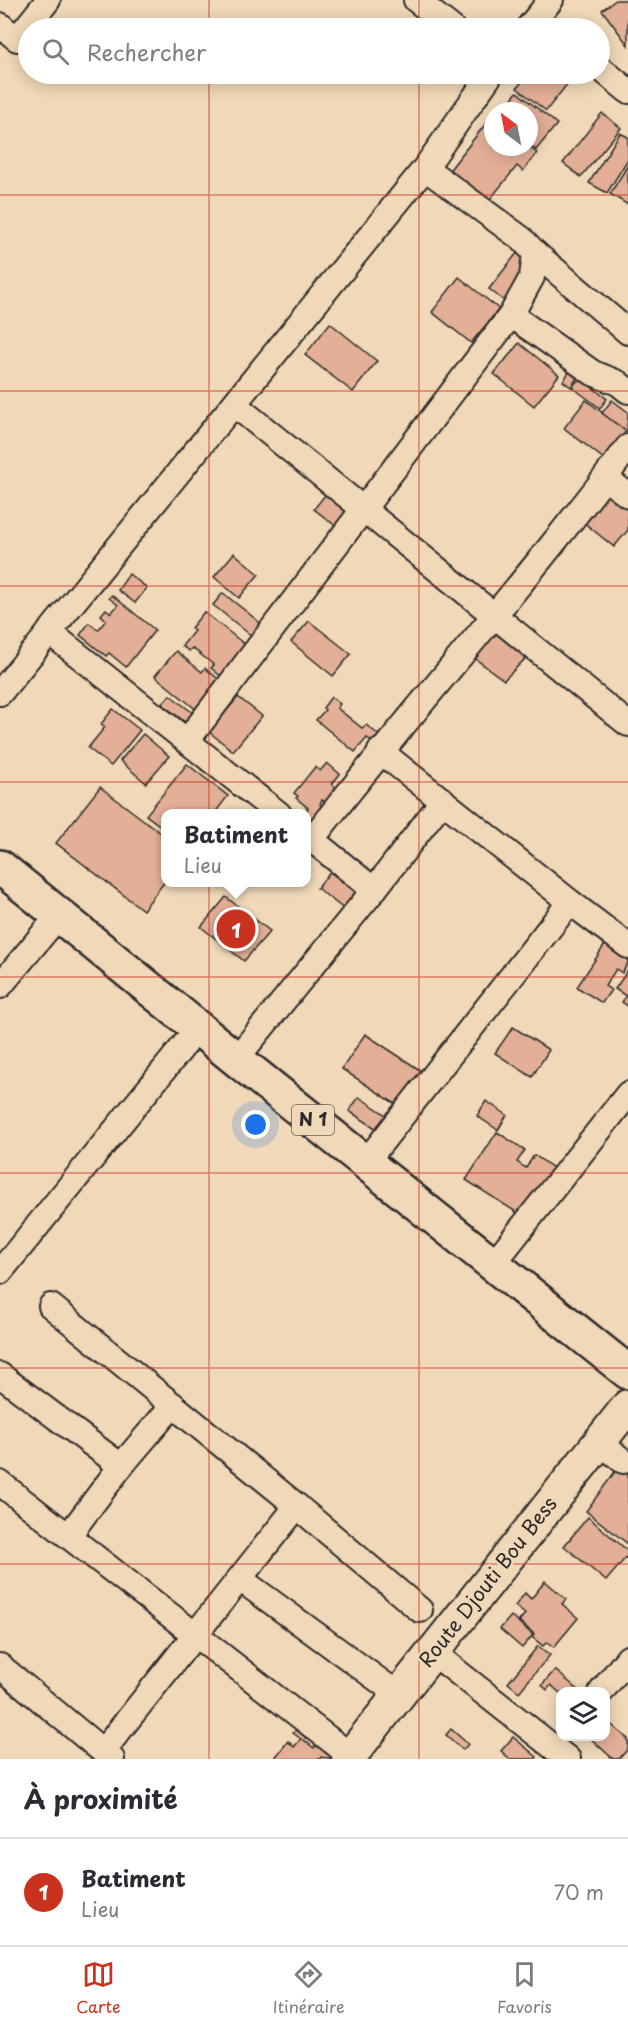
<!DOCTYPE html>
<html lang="fr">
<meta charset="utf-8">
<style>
body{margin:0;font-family:"Playpen Sans",sans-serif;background:#f2f2f3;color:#2b2b33}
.controls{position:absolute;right:18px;bottom:18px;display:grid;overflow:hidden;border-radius:12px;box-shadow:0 3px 15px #0003}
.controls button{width:54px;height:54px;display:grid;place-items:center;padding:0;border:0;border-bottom:2px solid #e1e1e2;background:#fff;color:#2b2b33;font:30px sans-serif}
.compass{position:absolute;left:484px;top:102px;width:54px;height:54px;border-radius:50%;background:#fff;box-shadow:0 3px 15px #0003;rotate:328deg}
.you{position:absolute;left:256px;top:1125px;width:21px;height:21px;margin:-15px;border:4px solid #fff;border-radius:50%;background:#1a73e8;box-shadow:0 0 0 9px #1a73e833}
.badge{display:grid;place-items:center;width:39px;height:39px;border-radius:50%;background:#c8321e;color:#fff;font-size:20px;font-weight:700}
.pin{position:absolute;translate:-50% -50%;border:3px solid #fff;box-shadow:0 2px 6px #0006}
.popup{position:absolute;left:161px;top:809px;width:150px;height:78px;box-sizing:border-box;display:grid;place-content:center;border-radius:12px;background:#fff;filter:drop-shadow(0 2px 4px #0005);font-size:20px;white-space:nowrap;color:#7c7c81}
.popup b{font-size:22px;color:#2b2b33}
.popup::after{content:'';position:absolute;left:50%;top:100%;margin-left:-12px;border:12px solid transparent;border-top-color:#fff}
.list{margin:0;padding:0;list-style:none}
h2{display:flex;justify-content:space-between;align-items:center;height:78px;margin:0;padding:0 24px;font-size:26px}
h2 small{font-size:20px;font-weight:400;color:#7c7c81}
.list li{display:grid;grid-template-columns:39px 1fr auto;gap:18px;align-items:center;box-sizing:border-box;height:108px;padding:0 24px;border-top:2px solid #e1e1e2}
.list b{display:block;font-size:22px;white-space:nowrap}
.list p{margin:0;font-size:20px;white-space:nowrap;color:#7c7c81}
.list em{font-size:20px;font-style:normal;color:#7c7c81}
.icon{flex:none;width:33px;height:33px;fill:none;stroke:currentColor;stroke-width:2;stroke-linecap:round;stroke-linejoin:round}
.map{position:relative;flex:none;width:628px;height:1759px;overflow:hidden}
.search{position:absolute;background:#fff;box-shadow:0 3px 15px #0003;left:18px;right:18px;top:18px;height:66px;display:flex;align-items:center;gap:15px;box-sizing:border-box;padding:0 21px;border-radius:33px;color:#7c7c81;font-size:22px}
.sheet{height:186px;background:#fff}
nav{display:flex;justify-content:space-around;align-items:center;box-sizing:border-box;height:84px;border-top:2px solid #e1e1e2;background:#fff;font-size:16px;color:#7c7c81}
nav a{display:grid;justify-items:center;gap:3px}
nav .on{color:#c8321e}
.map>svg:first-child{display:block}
.building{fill:#e3af96;stroke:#2b2b2b;stroke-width:1.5}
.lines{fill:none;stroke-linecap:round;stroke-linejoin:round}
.minor-casing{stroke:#2b2b2b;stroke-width:28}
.major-casing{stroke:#2b2b2b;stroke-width:36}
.highway-casing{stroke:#2b2b2b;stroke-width:38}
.minor{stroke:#f0d8b8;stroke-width:24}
.major{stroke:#f0d8b8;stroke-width:32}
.highway{stroke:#f0d8b8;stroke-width:33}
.grid{fill:none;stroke:#c8321e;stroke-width:1.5;stroke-opacity:0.55}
.labels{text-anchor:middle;stroke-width:5;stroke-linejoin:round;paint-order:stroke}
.shield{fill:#f0d8b8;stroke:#665f55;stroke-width:1.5}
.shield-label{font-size:18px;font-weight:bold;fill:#2b2b2b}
.street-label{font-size:20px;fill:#2b2b2b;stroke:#f0d8b8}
</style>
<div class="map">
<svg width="628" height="1759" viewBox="0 0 628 1759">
<rect width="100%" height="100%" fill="#f0d8b8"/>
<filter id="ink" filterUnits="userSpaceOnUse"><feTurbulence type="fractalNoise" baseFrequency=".0167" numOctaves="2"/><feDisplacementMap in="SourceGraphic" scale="12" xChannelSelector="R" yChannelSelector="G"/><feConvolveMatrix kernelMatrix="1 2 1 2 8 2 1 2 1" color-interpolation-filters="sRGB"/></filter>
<g filter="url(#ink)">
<!-- building -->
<g class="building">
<polygon points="616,0 628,0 628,45 602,10"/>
<polygon points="528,74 556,74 568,83 546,111 517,88"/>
<polygon points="517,92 557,124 536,150 529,144 529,111 502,111"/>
<polygon points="602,113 621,128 581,177 563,163"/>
<polygon points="491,117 493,119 493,147 529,147 537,153 523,171 517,166 487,203 448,172"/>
<polygon points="620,133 628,137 628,159 607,193 589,183"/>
<polygon points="628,165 628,205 610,194"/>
<polygon points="517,253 532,266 504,301 489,289"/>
<polygon points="459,277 499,309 471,343 432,312"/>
<polygon points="330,323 377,361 353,392 305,355"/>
<polygon points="519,343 559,375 534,406 494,374"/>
<polygon points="569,372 577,378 571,387 563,381"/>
<polygon points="580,378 607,399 600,408 572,387"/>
<polygon points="586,400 626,431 604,459 564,428"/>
<polygon points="612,400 628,412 627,432 602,413"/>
<polygon points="329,490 352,509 337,527 314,509"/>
<polygon points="607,490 628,507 628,530 614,547 582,521"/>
<polygon points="234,553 259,574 239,598 214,577"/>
<polygon points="129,574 147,588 135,603 118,590"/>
<polygon points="223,593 263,625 253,637 213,605"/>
<polygon points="112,595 155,630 126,667 109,653 106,656 80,635 89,623 98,630 106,620 101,615 106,609 111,613 118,605 109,598"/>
<polygon points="204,612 248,647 223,678 211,668 214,665 192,648 189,651 182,646 194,631 191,628"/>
<polygon points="309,621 351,654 333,676 291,642"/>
<polygon points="497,627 527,657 504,680 473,657"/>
<polygon points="176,651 202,672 205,668 222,682 198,711 155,676"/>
<polygon points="170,695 193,713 185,722 162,704"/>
<polygon points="238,697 262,716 233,751 209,732"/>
<polygon points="331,697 340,704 337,708 362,728 366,725 379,735 373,742 367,738 355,752 316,720 325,710 323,708"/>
<polygon points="113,709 140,730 111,766 88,748 105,727 101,724"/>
<polygon points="143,734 169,756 146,783 120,761"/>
<polygon points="327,763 340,774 332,784 339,790 327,804 322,800 320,804 324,807 312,822 306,818 306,814 304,814 308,808 296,798 298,796 294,793 315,767 320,771"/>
<polygon points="187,764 228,796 214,814 166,814 166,830 146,815"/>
<polygon points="100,787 166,837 166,880 143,910 56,843"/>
<polygon points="330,872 358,894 345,910 317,888"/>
<polygon points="226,897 270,931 244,961 201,927"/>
<polygon points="606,943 628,957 628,963 622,973 616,969 605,986 611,990 602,1003 577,987"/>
<polygon points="628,970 628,1006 622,1002 626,996 615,989"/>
<polygon points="513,1027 549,1050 532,1077 495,1053"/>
<polygon points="365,1034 423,1072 400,1107 342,1069"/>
<polygon points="359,1097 389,1117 380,1131 349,1111"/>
<polygon points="486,1101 507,1115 498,1130 477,1116"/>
<polygon points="497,1132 525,1150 517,1162 526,1168 534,1155 558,1171 527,1219 466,1180"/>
<polygon points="628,1454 628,1544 586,1511"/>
<polygon points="588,1517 628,1551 628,1555 606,1581 564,1546"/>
<polygon points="545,1581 566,1599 562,1604 578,1618 554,1647 547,1642 543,1646 532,1637 534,1634 519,1621 525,1614 515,1606 525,1593 531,1599"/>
<polygon points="511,1616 533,1635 522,1648 500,1629"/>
<polygon points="538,1646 550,1655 519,1692 508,1683"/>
<polygon points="555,1670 581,1692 560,1693 551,1685 547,1690 542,1685"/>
<polygon points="606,1720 628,1739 628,1749 619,1759 613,1759 588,1736 606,1736"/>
<polygon points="301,1725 309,1731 304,1740 314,1748 319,1741 336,1756 334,1759 321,1757 320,1759 274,1759 288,1741 294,1747 301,1739 293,1733"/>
<polygon points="451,1729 468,1744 463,1750 446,1735"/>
<polygon points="513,1737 537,1757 535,1759 510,1759 501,1751"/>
</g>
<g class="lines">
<!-- minor casing -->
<g class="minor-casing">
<g id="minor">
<polyline points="416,0 452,28"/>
<polyline points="0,25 17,39 48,0"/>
<polyline points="528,28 551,0"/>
<polyline points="600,68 628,91"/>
<polyline points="535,253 628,332"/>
<polyline points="511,315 593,373 618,383 628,391"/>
<polyline points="235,405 628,724"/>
<polyline points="605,478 628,495"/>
<polyline points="49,632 279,814"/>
<polyline points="0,693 425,168 491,74"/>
<polyline points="187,741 511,315 532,277 535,253 522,239 425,168"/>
<polyline points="380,751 570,902 628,946"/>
<polyline points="306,835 374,890"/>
<path d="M312,839C415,706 528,581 628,447"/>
<polyline points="0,986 59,915"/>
<polyline points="236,1059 374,890 443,800"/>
<polyline points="366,1162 570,902"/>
<polyline points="493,1264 628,1094"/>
<polyline points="0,1272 198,1028"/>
<polyline points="51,1306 297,1506 420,1610"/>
<polyline points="0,1375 121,1466"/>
<polyline points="600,1442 623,1461"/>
<polyline points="0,1483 351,1756"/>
<polyline points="69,1535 121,1466 173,1405"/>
<polyline points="240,1579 399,1695"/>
<polyline points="432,1652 568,1759"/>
<polyline points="0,1666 112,1759"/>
<polyline points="601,1692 628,1658"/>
<polyline points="103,1751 297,1506"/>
</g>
</g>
<!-- major casing -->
<g class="major-casing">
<polyline id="major" points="348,1759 628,1406"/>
</g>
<!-- highway casing -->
<g class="highway-casing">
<polyline id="highway" points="0,867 236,1059 628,1372"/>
</g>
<!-- minor -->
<use href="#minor" class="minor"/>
<!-- major -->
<use href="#major" class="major"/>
<!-- highway -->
<use href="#highway" class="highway"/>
</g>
</g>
<!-- grid -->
<path class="grid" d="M209,0V28M419,0V28M209,74V1759M419,74V1759M0,195H628M0,391H628M0,586H628M0,782H628M0,977H628M0,1173H628M0,1368H628M0,1564H628"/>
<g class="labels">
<!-- shield labels -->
<rect class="shield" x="292" y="1105" width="42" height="30" rx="4.5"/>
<g class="shield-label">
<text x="313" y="1126">N 1</text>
</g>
<!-- street labels -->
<g class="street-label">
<text transform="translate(488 1582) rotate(-52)" y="7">Route Djouti Bou Bess</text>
</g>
</g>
</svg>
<div class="controls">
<button><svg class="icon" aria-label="layers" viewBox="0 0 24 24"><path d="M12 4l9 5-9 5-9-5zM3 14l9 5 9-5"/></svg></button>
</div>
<svg class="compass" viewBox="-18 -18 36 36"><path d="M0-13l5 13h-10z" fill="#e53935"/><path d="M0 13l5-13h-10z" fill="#7c7c81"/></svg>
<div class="you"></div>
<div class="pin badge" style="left:236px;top:929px">1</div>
<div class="popup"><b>Batiment</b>Lieu</div>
<div class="search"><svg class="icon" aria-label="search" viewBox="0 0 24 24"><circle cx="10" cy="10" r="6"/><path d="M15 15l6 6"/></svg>Rechercher</div>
</div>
<section class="sheet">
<h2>À proximité<small></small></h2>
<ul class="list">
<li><span class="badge">1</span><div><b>Batiment</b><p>Lieu</p></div><em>70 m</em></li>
</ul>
</section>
<nav>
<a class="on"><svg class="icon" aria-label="map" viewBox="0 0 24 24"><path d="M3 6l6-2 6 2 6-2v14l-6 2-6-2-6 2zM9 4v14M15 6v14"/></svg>Carte</a>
<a><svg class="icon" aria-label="directions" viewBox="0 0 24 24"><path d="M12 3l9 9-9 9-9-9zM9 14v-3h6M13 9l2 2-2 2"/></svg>Itinéraire</a>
<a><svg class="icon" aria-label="saved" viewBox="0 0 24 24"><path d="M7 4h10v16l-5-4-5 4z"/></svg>Favoris</a>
</nav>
